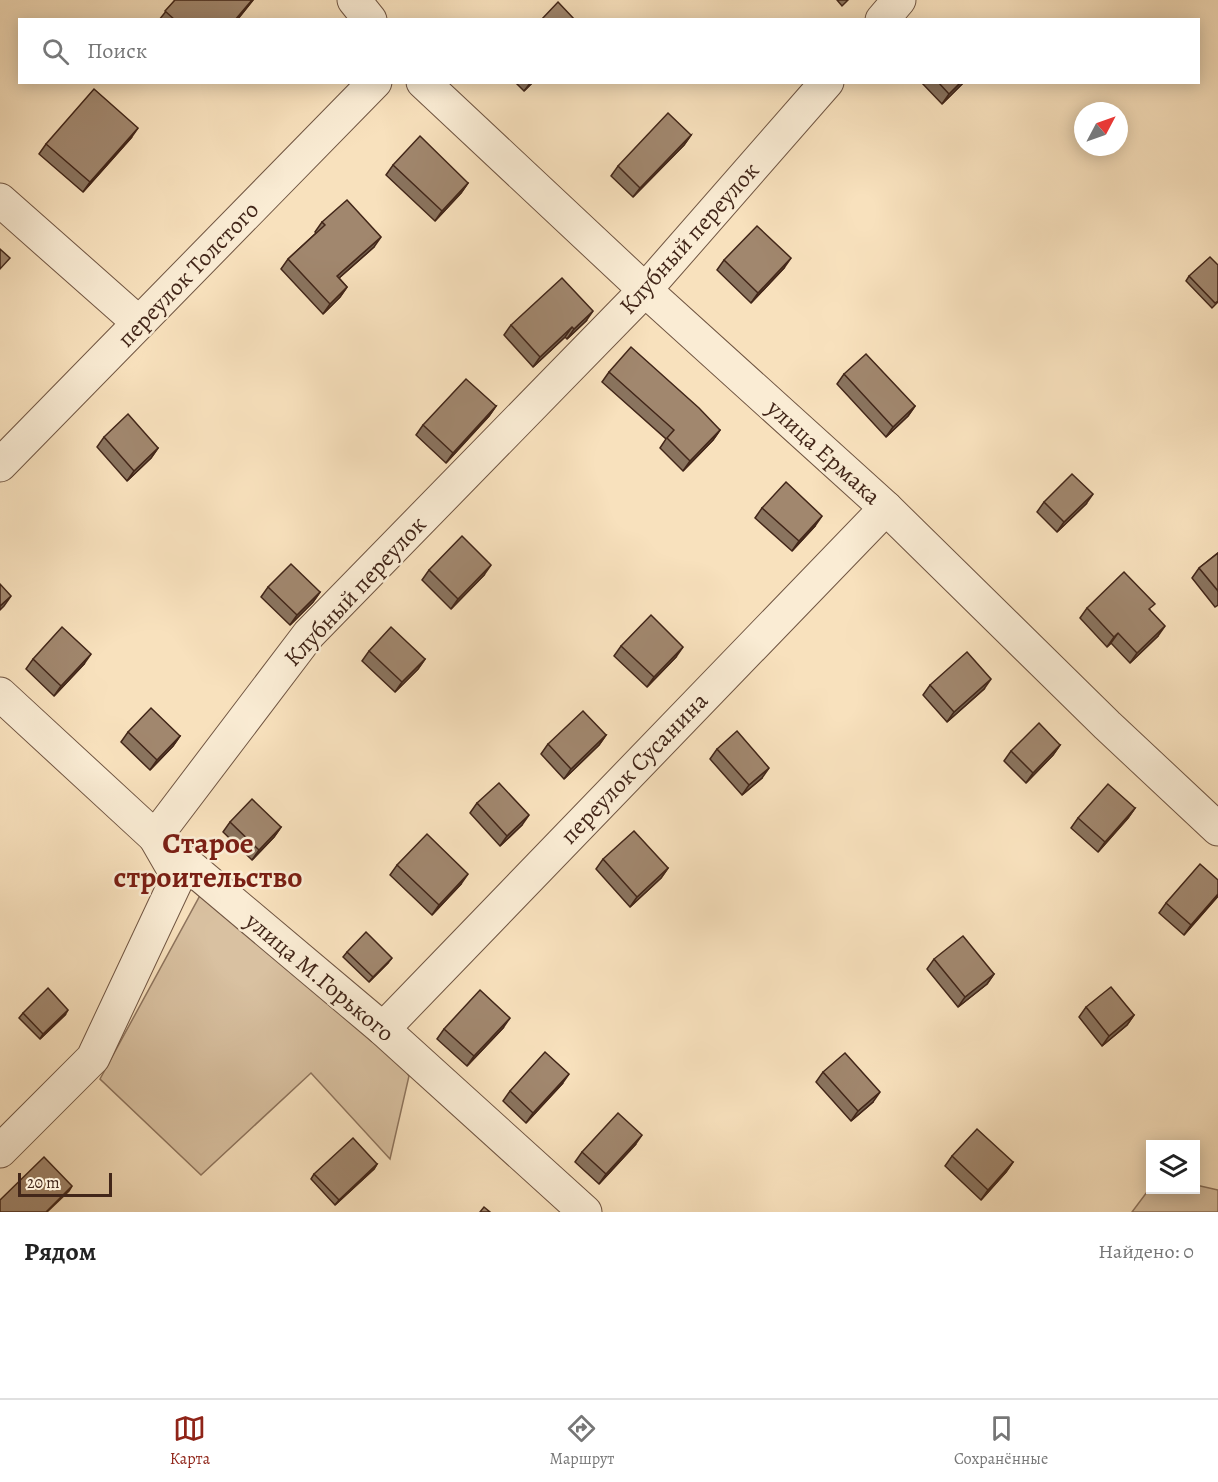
<!DOCTYPE html>
<html lang="ru">
<meta charset="utf-8">
<style>
body{margin:0;font-family:Alegreya,serif;background:#f6f6f6;color:#222}
.controls{position:absolute;right:18px;bottom:18px;display:grid;overflow:hidden;border-radius:0px;box-shadow:0 3px 15px #0003}
.controls button{width:54px;height:54px;display:grid;place-items:center;padding:0;border:0;border-bottom:2px solid #e0e0e0;background:#fff;color:#222;font:30px sans-serif}
.compass{position:absolute;left:1074px;top:102px;width:54px;height:54px;border-radius:50%;background:#fff;box-shadow:0 3px 15px #0003;rotate:49deg}
.scale{position:absolute;left:18px;bottom:15px;width:94px;box-sizing:border-box;padding-left:6px;border:3px solid #422619;border-top:0;font-size:16px;line-height:21px;white-space:nowrap;color:#422619;-webkit-text-stroke:4px #faecd4;paint-order:stroke}
.list{margin:0;padding:0;list-style:none}
h2{display:flex;justify-content:space-between;align-items:center;height:78px;margin:0;padding:0 24px;font-size:26px}
h2 small{font-size:20px;font-weight:400;color:#767676}
.icon{flex:none;width:33px;height:33px;fill:none;stroke:currentColor;stroke-width:2;stroke-linecap:round;stroke-linejoin:round}
.map{position:relative;flex:none;width:1218px;height:1212px;overflow:hidden}
.search{position:absolute;background:#fff;box-shadow:0 3px 15px #0003;left:18px;right:18px;top:18px;height:66px;display:flex;align-items:center;gap:15px;box-sizing:border-box;padding:0 21px;border-radius:0px;color:#767676;font-size:22px}
.sheet{height:186px;background:#fff}
nav{display:flex;justify-content:space-around;align-items:center;box-sizing:border-box;height:84px;border-top:2px solid #e0e0e0;background:#fff;font-size:16px;color:#767676}
nav a{display:grid;justify-items:center;gap:3px}
nav .on{color:#8f2418}
.map>svg:first-child{display:block}
.green{fill:#d9c1a1;stroke:#8e745d;stroke-width:1.5}
.lines{fill:none;stroke-linecap:round;stroke-linejoin:round}
.minor-casing{stroke:#705542;stroke-width:35}
.minor{stroke:#faecd4;stroke-width:33}
.wall{fill:#8a745f;stroke:#422619;stroke-width:1.5}
.shaded-wall{fill:#715e4d;stroke:#422619;stroke-width:1.5}
.building{fill:#a1876e;stroke:#422619;stroke-width:1.5}
.labels{text-anchor:middle;stroke-width:5;stroke-linejoin:round;paint-order:stroke}
.street-label{font-size:24px;fill:#422619;stroke:#faecd4}
.district-label{font-size:30px;font-weight:bold;fill:#7a1f14;stroke:#faecd4}
</style>
<div class="map">
<svg width="1218" height="1212" viewBox="0 0 1218 1212">
<rect width="100%" height="100%" fill="#f8e1bd"/>
<filter id="stains"><feTurbulence type="fractalNoise" baseFrequency=".00333" numOctaves="4"/><feColorMatrix values="0 0 0 0 .2 0 0 0 0 .09 0 0 0 0 .02 0 0 0 .5 -.17"/></filter>
<radialGradient id="worn" r=".72"><stop offset=".6" stop-color="#630" stop-opacity="0"/><stop offset="1" stop-color="#630" stop-opacity=".3"/></radialGradient>
<!-- green -->
<g class="green">
<polygon points="203,890 385,1039 409,1076 390,1159 311,1073 201,1175 100,1079"/>
<polygon points="1196,1185 1218,1190 1218,1212 1132,1212 1150,1188 1150,1190 1196,1190"/>
</g>
<g class="lines">
<!-- minor casing -->
<g class="minor-casing">
<g id="minor">
<polyline points="354,0 370,20"/>
<polyline points="882,20 899,0"/>
<polyline points="423,82 645,290 886,508 1107,725 1218,829"/>
<polyline points="0,200 139,323"/>
<polyline points="0,465 375,82"/>
<polyline points="0,694 155,837 383,1029 585,1212"/>
<polyline points="383,1029 886,508"/>
<polyline points="0,1151 93,1058 178,877 155,837 309,634 645,290 827,82"/>
</g>
</g>
<!-- minor -->
<use href="#minor" class="minor"/>
</g>
<!-- wall -->
<g class="wall">
<polygon points="175,0 253,0 237,20 159,20"/>
<polygon points="837,0 848,0 842,6"/>
<polygon points="515,82 533,82 524,91"/>
<polygon points="921,82 964,82 942,104"/>
<polygon points="691,135 684,145 633,197 611,176 618,166"/>
<polygon points="131,138 83,192 39,154 46,144"/>
<polygon points="393,165 468,183 461,193 435,221 386,175"/>
<polygon points="322,222 374,247 339,278 347,287 340,297 323,314 281,269 288,259 316,233 315,232"/>
<polygon points="724,260 784,268 751,303 717,270"/>
<polygon points="1218,265 1218,302 1212,308 1186,281 1189,276"/>
<polygon points="586,321 567,339 565,337 533,367 504,335 511,325"/>
<polygon points="609,372 720,430 713,440 683,471 660,448 666,439 602,382"/>
<polygon points="844,374 915,406 908,416 886,437 837,384"/>
<polygon points="496,406 489,416 446,463 416,435 423,425"/>
<polygon points="104,437 158,448 151,458 127,481 97,447"/>
<polygon points="1044,502 1086,504 1057,532 1037,512"/>
<polygon points="762,508 815,526 792,551 755,518"/>
<polygon points="1218,553 1218,605 1215,607 1192,578 1199,568"/>
<polygon points="429,570 484,575 451,609 422,580"/>
<polygon points="268,587 320,592 313,602 290,625 261,597"/>
<polygon points="1087,608 1150,610 1158,636 1130,663 1111,643 1107,647 1080,618"/>
<polygon points="621,646 676,657 647,687 614,656"/>
<polygon points="369,651 425,659 418,669 395,692 362,661"/>
<polygon points="33,659 84,664 54,696 26,669"/>
<polygon points="930,685 984,689 947,722 923,695"/>
<polygon points="128,732 180,736 173,746 150,770 121,742"/>
<polygon points="606,735 599,745 564,779 541,754 548,744"/>
<polygon points="1060,745 1053,755 1026,783 1004,761 1011,751"/>
<polygon points="717,749 762,778 742,795 710,759"/>
<polygon points="477,803 522,825 500,846 470,813"/>
<polygon points="1135,808 1128,818 1098,852 1071,828 1078,818"/>
<polygon points="230,822 281,827 274,837 252,860 223,832"/>
<polygon points="603,859 668,868 661,878 630,907 596,869"/>
<polygon points="397,865 461,884 432,915 390,875"/>
<polygon points="1218,880 1218,896 1184,935 1159,913 1166,903"/>
<polygon points="347,952 388,963 369,982 343,957"/>
<polygon points="934,959 994,974 987,984 958,1007 927,969"/>
<polygon points="1086,1007 1134,1015 1127,1025 1102,1046 1079,1017"/>
<polygon points="23,1013 65,1015 40,1039 19,1018"/>
<polygon points="503,1028 467,1066 437,1039 444,1029"/>
<polygon points="823,1072 873,1102 851,1121 816,1082"/>
<polygon points="562,1084 526,1123 503,1101 510,1091"/>
<polygon points="635,1145 599,1184 575,1162 582,1152"/>
<polygon points="952,1156 1013,1162 1006,1172 981,1200 945,1166"/>
<polygon points="377,1164 374,1169 335,1205 311,1179 314,1174"/>
</g>
<!-- shaded-wall -->
<g class="shaded-wall">
<polygon points="252,0 253,0 237,20 235,20"/>
<polygon points="531,82 533,82 524,91"/>
<polygon points="961,82 964,82 942,104 949,94"/>
<polygon points="138,128 131,138 83,192 90,182"/>
<polygon points="691,135 684,145 633,197 640,188"/>
<polygon points="468,183 461,193 435,221 442,211"/>
<polygon points="381,237 374,247 330,286 337,276"/>
<polygon points="791,258 784,268 751,303 758,293"/>
<polygon points="347,287 340,297 323,314 330,304"/>
<polygon points="593,311 586,321 567,339 574,329"/>
<polygon points="572,327 565,337 533,367 540,357"/>
<polygon points="496,406 489,416 446,463 453,453"/>
<polygon points="915,406 908,416 886,437 893,427"/>
<polygon points="720,430 713,440 683,471 690,461"/>
<polygon points="158,448 151,458 127,481 134,471"/>
<polygon points="1093,494 1086,504 1057,532 1064,522"/>
<polygon points="822,516 815,526 792,551 799,541"/>
<polygon points="491,565 484,575 451,609 458,599"/>
<polygon points="320,592 313,602 290,625 297,615"/>
<polygon points="11,596 4,606 0,610 0,606"/>
<polygon points="1165,626 1158,636 1130,663 1137,653"/>
<polygon points="1118,633 1111,643 1107,647 1114,637"/>
<polygon points="683,647 676,657 647,687 654,677"/>
<polygon points="91,654 84,664 54,696 61,686"/>
<polygon points="425,659 418,669 395,692 402,682"/>
<polygon points="991,679 984,689 947,722 954,712"/>
<polygon points="606,735 599,745 564,779 571,769"/>
<polygon points="180,736 173,746 150,770 157,760"/>
<polygon points="1060,745 1053,755 1026,783 1033,773"/>
<polygon points="769,768 762,778 742,795 749,785"/>
<polygon points="1135,808 1128,818 1098,852 1105,842"/>
<polygon points="529,815 522,825 500,846 507,836"/>
<polygon points="281,827 274,837 252,860 259,850"/>
<polygon points="668,868 661,878 630,907 637,897"/>
<polygon points="468,874 461,884 432,915 439,905"/>
<polygon points="1218,894 1218,896 1184,935 1191,925"/>
<polygon points="392,958 388,963 369,982 373,977"/>
<polygon points="994,974 987,984 958,1007 965,997"/>
<polygon points="68,1010 65,1015 40,1039 43,1034"/>
<polygon points="1134,1015 1127,1025 1102,1046 1109,1036"/>
<polygon points="510,1018 503,1028 467,1066 474,1056"/>
<polygon points="569,1074 562,1084 526,1123 533,1113"/>
<polygon points="880,1092 873,1102 851,1121 858,1111"/>
<polygon points="642,1135 635,1145 599,1184 606,1174"/>
<polygon points="1013,1162 1006,1172 981,1200 988,1190"/>
<polygon points="377,1164 374,1169 335,1205 339,1200"/>
<polygon points="72,1186 69,1191 47,1212 46,1212"/>
</g>
<!-- building -->
<g class="building">
<polygon points="175,0 252,0 235,20 175,20 165,11"/>
<polygon points="558,2 575,20 541,20"/>
<polygon points="938,82 961,82 949,94"/>
<polygon points="94,89 138,128 90,182 46,144"/>
<polygon points="668,113 691,135 640,188 618,166"/>
<polygon points="420,136 468,183 442,211 393,165"/>
<polygon points="347,200 381,237 337,276 347,287 330,304 288,259 325,225 322,222"/>
<polygon points="757,226 791,258 758,293 724,260"/>
<polygon points="0,249 10,258 0,269"/>
<polygon points="1210,257 1218,265 1218,301 1215,303 1189,276"/>
<polygon points="562,278 593,311 574,329 572,327 540,357 511,325"/>
<polygon points="631,347 699,408 720,430 690,461 667,438 674,430 609,372"/>
<polygon points="866,354 915,406 893,427 844,374"/>
<polygon points="466,379 496,406 453,453 423,425"/>
<polygon points="128,414 158,448 134,471 104,437"/>
<polygon points="1072,474 1093,494 1064,522 1044,502"/>
<polygon points="786,482 822,516 799,541 762,508"/>
<polygon points="462,536 491,565 458,599 429,570"/>
<polygon points="1218,553 1218,591 1199,568"/>
<polygon points="291,564 320,592 297,615 268,587"/>
<polygon points="1124,572 1155,604 1149,609 1165,626 1137,653 1118,633 1114,637 1087,608"/>
<polygon points="0,584 11,596 0,606"/>
<polygon points="651,615 683,647 654,677 621,646"/>
<polygon points="62,627 91,654 61,686 33,659"/>
<polygon points="391,627 425,659 402,682 369,651"/>
<polygon points="967,652 991,679 954,712 930,685"/>
<polygon points="151,708 180,736 157,760 128,732"/>
<polygon points="583,711 606,735 571,769 548,744"/>
<polygon points="1039,723 1060,745 1033,773 1011,751"/>
<polygon points="737,731 769,768 749,785 717,749"/>
<polygon points="499,783 529,815 507,836 477,803"/>
<polygon points="1108,784 1135,808 1105,842 1078,818"/>
<polygon points="252,799 281,827 259,850 230,822"/>
<polygon points="634,831 668,868 637,897 603,859"/>
<polygon points="427,834 468,874 439,905 397,865"/>
<polygon points="1200,864 1218,880 1218,894 1191,925 1166,903"/>
<polygon points="366,932 392,958 373,977 347,952"/>
<polygon points="963,936 994,974 965,997 934,959"/>
<polygon points="1111,987 1134,1015 1109,1036 1086,1007"/>
<polygon points="48,988 68,1010 43,1034 23,1013"/>
<polygon points="480,990 510,1018 474,1056 444,1029"/>
<polygon points="545,1052 569,1074 533,1113 510,1091"/>
<polygon points="845,1053 880,1092 858,1111 823,1072"/>
<polygon points="618,1113 642,1135 606,1174 582,1152"/>
<polygon points="977,1129 1013,1162 988,1190 952,1156"/>
<polygon points="353,1138 377,1164 339,1200 314,1174"/>
<polygon points="44,1157 72,1186 46,1212 0,1212 0,1200"/>
<polygon points="484,1207 490,1212 480,1212"/>
</g>
<g class="labels">
<!-- street labels -->
<g class="street-label">
<text transform="translate(689 238) rotate(-48)" y="8">Клубный переулок</text>
<text transform="translate(188 274) rotate(-46)" y="8">переулок Толстого</text>
<text transform="translate(824 452) rotate(42)" y="8">улица Ермака</text>
<text transform="translate(355 591) rotate(-47)" y="8">Клубный переулок</text>
<text transform="translate(634 768) rotate(-46)" y="8">переулок Сусанина</text>
<text transform="translate(320 977) rotate(40)" y="8">улица М.Горького</text>
</g>
<!-- district labels -->
<g class="district-label">
<text x="208" y="853">Старое<tspan x="208" dy="34">строительство</tspan></text>
</g>
</g>
<rect width="100%" height="100%" filter="url(#stains)"/>
<rect width="100%" height="100%" fill="url(#worn)"/>
</svg>
<div class="controls">
<button><svg class="icon" aria-label="layers" viewBox="0 0 24 24"><path d="M12 4l9 5-9 5-9-5zM3 14l9 5 9-5"/></svg></button>
</div>
<svg class="compass" viewBox="-18 -18 36 36"><path d="M0-13l5 13h-10z" fill="#e53935"/><path d="M0 13l5-13h-10z" fill="#767676"/></svg>
<div class="scale">20 m</div>
<div class="search"><svg class="icon" aria-label="search" viewBox="0 0 24 24"><circle cx="10" cy="10" r="6"/><path d="M15 15l6 6"/></svg>Поиск</div>
</div>
<section class="sheet">
<h2>Рядом<small>Найдено: 0</small></h2>
<ul class="list">
</ul>
</section>
<nav>
<a class="on"><svg class="icon" aria-label="map" viewBox="0 0 24 24"><path d="M3 6l6-2 6 2 6-2v14l-6 2-6-2-6 2zM9 4v14M15 6v14"/></svg>Карта</a>
<a><svg class="icon" aria-label="directions" viewBox="0 0 24 24"><path d="M12 3l9 9-9 9-9-9zM9 14v-3h6M13 9l2 2-2 2"/></svg>Маршрут</a>
<a><svg class="icon" aria-label="saved" viewBox="0 0 24 24"><path d="M7 4h10v16l-5-4-5 4z"/></svg>Сохранённые</a>
</nav>
